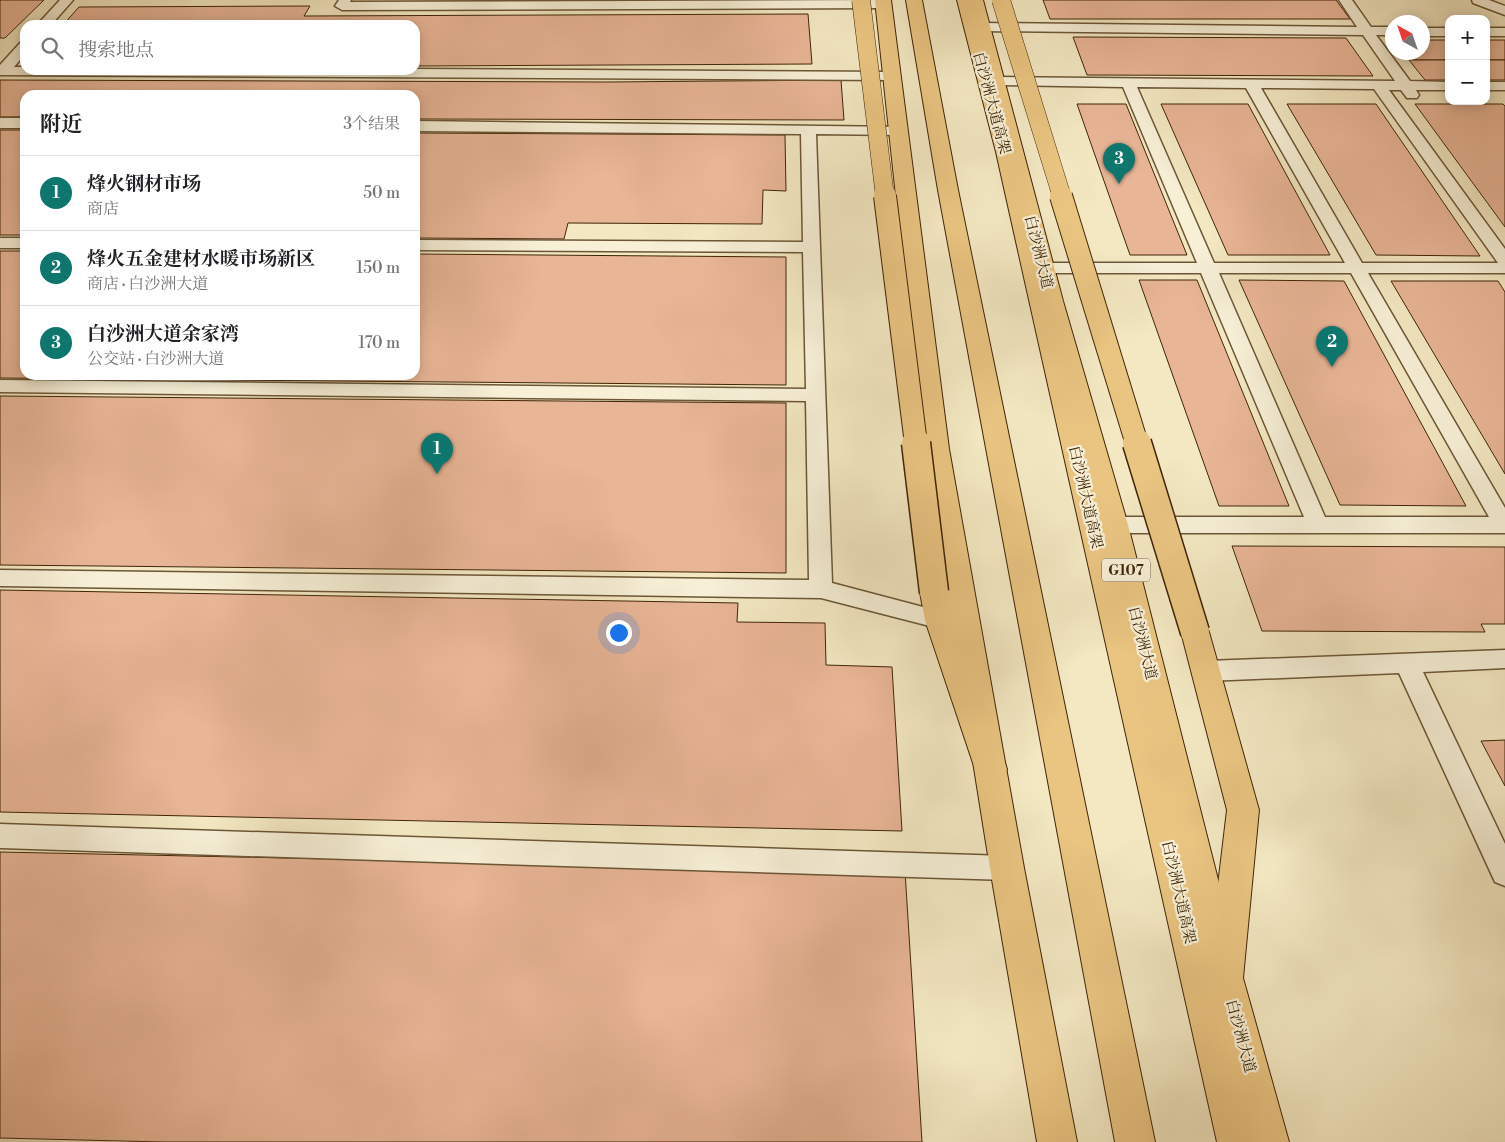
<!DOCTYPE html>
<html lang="zh">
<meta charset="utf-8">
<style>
body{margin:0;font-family:"Libre Bodoni","Noto Serif SC",serif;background:#f2f2f2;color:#202124}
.controls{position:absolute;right:15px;top:15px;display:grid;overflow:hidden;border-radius:10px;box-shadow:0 2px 12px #0003}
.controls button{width:45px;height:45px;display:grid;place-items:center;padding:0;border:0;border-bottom:1px solid #e0e0e0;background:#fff;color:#202124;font:25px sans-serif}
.compass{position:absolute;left:1385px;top:15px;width:45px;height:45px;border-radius:50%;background:#fff;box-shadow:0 2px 12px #0003;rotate:320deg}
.you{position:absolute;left:618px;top:632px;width:18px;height:18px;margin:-12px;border:4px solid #fff;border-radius:50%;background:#1a73e8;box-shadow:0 0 0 8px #1a73e833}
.badge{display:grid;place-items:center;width:32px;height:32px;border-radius:50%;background:#0f766e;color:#fff;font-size:16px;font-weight:700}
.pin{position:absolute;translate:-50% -41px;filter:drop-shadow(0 1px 2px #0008)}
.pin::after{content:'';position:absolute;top:26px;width:18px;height:15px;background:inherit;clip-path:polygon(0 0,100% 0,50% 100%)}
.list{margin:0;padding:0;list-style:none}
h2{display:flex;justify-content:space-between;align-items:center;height:65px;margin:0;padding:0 20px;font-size:21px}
h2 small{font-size:16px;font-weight:400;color:#757577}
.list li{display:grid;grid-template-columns:32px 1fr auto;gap:15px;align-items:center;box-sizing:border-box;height:75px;padding:0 20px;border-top:1px solid #e0e0e0}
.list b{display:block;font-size:19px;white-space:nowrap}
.list p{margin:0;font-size:16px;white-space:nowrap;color:#757577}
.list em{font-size:16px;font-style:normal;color:#757577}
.icon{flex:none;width:28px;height:28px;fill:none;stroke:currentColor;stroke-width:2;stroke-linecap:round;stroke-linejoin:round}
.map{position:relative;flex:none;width:1505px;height:1142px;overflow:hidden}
.search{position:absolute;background:#fff;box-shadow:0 2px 12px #0003;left:20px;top:20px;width:400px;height:55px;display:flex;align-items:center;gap:12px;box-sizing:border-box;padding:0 18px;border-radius:15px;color:#757577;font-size:19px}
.panel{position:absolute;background:#fff;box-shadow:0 2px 12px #0003;left:20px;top:90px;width:400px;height:290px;border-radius:15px}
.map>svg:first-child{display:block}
.building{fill:#e8b596;stroke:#3f2507}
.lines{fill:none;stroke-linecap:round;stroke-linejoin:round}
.service-casing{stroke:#6c5636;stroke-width:3}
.primary-casing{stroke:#3f2507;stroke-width:2}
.trunk-casing{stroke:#3f2507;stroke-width:2}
.service{fill:#f7f0d7;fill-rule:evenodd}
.primary{fill:#eac481;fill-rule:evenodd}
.trunk{fill:#eac481;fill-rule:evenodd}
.trunk-bridge-far2-casing{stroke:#3f2507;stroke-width:19;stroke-linecap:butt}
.trunk-bridge-far1-casing{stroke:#3f2507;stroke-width:24;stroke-linecap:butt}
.trunk-bridge-casing{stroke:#3f2507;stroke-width:31;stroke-linecap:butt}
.trunk-bridge-far2{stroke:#eac481;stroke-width:18}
.trunk-bridge-far1{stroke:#eac481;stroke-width:22}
.trunk-bridge{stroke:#eac481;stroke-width:28}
.labels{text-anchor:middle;stroke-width:4.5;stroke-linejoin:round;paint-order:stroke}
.shield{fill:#f7f0d7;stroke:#766245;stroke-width:1}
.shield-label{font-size:14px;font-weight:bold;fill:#3f2507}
.street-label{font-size:15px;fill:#3f2507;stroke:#f7f0d7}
</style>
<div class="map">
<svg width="1505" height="1142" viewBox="0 0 1505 1142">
<rect width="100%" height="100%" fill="#f3e8c2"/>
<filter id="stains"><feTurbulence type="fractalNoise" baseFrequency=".004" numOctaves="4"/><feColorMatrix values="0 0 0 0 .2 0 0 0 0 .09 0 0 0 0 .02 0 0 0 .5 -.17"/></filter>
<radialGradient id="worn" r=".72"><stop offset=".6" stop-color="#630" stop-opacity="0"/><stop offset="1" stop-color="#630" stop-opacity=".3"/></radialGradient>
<!-- building -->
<g class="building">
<polygon points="0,0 44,0 5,38 0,38"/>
<polygon points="1043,0 1336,0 1350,19 1050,19"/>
<polygon points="310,6 304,16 808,14 812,64 415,66 415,25 63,25 79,7"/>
<polygon points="1073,37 1346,38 1373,76 1087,75"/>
<polygon points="1422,40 1449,40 1449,60 1409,60 1404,52 1422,52"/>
<rect x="1486" y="40" width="19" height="20"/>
<polygon points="1409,60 1449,60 1449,80 1425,80"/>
<rect x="1486" y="60" width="19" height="20"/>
<polygon points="0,80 606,82 841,80 844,120 415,119 415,95 25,95 25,117 0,117"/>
<polygon points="1077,104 1126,104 1187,255 1130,255"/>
<polygon points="1161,104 1248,104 1330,255 1228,255"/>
<polygon points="1287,104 1376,104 1480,256 1376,255"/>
<polygon points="1415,104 1503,104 1505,106 1505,227"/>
<rect x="0" y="130" width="25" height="105"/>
<polygon points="415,133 785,135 786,191 763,190 762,224 568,223 564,239 415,238"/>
<polygon points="0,251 25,251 25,375 415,375 415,254 786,257 786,385 0,378"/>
<polygon points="1139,280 1197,280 1289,506 1219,506"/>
<polygon points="1239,280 1344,281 1466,506 1340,505"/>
<polygon points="1391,281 1498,281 1505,292 1505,474"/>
<polygon points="0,396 786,403 786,573 0,565"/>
<polygon points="1232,546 1505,547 1505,624 1481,624 1485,632 1262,631"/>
<polygon points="0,590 738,603 737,622 825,623 826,665 892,667 902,831 0,812"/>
<polygon points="1505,740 1505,786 1481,741"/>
<polygon points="0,852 905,871 922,1142 163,1142 0,1138"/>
</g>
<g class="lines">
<!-- service casing -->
<g class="service-casing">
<g id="service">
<polygon points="60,0 73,0 51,25 37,25"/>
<polygon points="339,0 351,0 350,2 883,0 890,4 883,8 342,10 335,6"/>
<path d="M1339,0H1352L1371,27H1392V35H1376L1410,81L1449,82V90H1416L1419,95L1417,98H1407L1401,90H1389L1505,249V273H1368L1505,508V533H1115L1107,531L1104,525L1107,519L1115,517H1304L1201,273H1044L1038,272L1035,268L1038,264L1044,263H1197L1123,87L996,85L991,84L989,81L991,78L996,77L1395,81L1363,35L981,31L974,27L981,23L1357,27ZM1137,87L1246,88L1345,263H1214ZM1261,88L1374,89L1498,263H1362ZM1219,273H1351L1489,517H1325Z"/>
<polygon points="1472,0 1489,0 1505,6 1505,15 1473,3"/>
<rect x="1422" y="28" width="27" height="8"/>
<rect x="1486" y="28" width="19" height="8"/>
<polygon points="25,42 25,54 14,67 25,67 25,70 415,69 892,72 897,73 899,76 897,79 892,80 0,75 0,65 20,43"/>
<rect x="1486" y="82" width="19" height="8"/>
<rect x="0" y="118" width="25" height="10"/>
<polygon points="415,121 903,127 906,130 903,133 898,135 816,134 832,583 961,617 965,623 961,629 953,632 821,598 0,586 0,570 809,580 806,401 0,392 0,380 806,389 803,252 415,250 415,240 803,242 801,134 415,131"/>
<rect x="0" y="238" width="25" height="10"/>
<polygon points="1505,650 1505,668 1423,672 1505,844 1505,886 1495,882 1399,673 1207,681 1198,678 1195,671 1198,664 1207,661"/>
<polygon points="0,824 1007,856 1017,859 1021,868 1017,877 1007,880 0,848"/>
</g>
</g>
<!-- primary casing -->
<g class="primary-casing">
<g id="primary">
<polygon points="875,0 891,0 949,449 1024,868 1077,1142 1037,1142 990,868 923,449"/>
<polygon points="967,0 983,0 1063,301 1128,525 1243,978 1289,1142 1249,1142 1207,978 1102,525 1041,301"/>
</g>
</g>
<!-- trunk casing -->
<g class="trunk-casing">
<g id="trunk">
<polygon points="906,0 922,0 958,190 1155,1142 1115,1142 938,190"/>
<polygon points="957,0 973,0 1014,152 1210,952 1227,810 1181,632 1185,624 1195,621 1205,624 1209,632 1259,810 1243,978 1238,990 1225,995 1220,993 1257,1142 1217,1142 996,152"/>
<polygon points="934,581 944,585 948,592 953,620 1007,769 1002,779 991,782 980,779 975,769 925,620 920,592 924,585"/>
</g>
</g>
<!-- service -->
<use href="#service" class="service"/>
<!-- primary -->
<use href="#primary" class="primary"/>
<!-- trunk -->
<use href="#trunk" class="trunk"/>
<!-- trunk-bridge-far2 casing -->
<g class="trunk-bridge-far2-casing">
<g id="trunk-bridge-far2">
<polyline points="861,0 885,197"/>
<polyline points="1001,0 1062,197"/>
</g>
</g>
<!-- trunk-bridge-far1 casing -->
<g class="trunk-bridge-far1-casing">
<g id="trunk-bridge-far1">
<polyline points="885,196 916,444"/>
<polyline points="1061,196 1137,444"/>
</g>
</g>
<!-- trunk-bridge casing -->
<g class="trunk-bridge-casing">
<g id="trunk-bridge">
<polyline points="916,443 934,592"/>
<polyline points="1137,443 1195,632"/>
</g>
</g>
<!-- trunk-bridge-far2 -->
<use href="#trunk-bridge-far2" class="trunk-bridge-far2"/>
<!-- trunk-bridge-far1 -->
<use href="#trunk-bridge-far1" class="trunk-bridge-far1"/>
<!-- trunk-bridge -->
<use href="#trunk-bridge" class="trunk-bridge"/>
</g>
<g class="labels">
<!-- shield labels -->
<rect class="shield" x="1102" y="558.5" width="48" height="23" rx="4"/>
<g class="shield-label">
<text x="1126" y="575">G107</text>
</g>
<!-- street labels -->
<g class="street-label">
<text transform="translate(992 103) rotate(75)" y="5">白沙洲大道高架</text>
<text transform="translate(1039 252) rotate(76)" y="5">白沙洲大道</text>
<text transform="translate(1086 497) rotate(77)" y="5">白沙洲大道高架</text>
<text transform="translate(1143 643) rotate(76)" y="5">白沙洲大道</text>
<text transform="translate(1179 892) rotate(77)" y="5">白沙洲大道高架</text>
<text transform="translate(1241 1036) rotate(75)" y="5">白沙洲大道</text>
</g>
</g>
<rect width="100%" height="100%" filter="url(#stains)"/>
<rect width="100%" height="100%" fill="url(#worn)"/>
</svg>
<div class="controls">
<button>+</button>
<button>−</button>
</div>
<svg class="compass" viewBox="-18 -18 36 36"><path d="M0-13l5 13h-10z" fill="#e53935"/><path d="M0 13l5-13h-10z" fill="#757577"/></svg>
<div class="you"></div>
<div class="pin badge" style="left:437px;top:474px">1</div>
<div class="pin badge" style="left:1332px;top:367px">2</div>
<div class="pin badge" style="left:1119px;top:184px">3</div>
<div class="search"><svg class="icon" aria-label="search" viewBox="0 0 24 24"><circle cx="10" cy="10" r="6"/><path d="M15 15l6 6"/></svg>搜索地点</div>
<section class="panel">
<h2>附近<small>3个结果</small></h2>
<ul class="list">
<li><span class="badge">1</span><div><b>烽火钢材市场</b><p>商店</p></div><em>50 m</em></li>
<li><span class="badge">2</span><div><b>烽火五金建材水暖市场新区</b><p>商店 · 白沙洲大道</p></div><em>150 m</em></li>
<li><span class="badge">3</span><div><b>白沙洲大道余家湾</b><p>公交站 · 白沙洲大道</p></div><em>170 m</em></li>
</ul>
</section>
</div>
